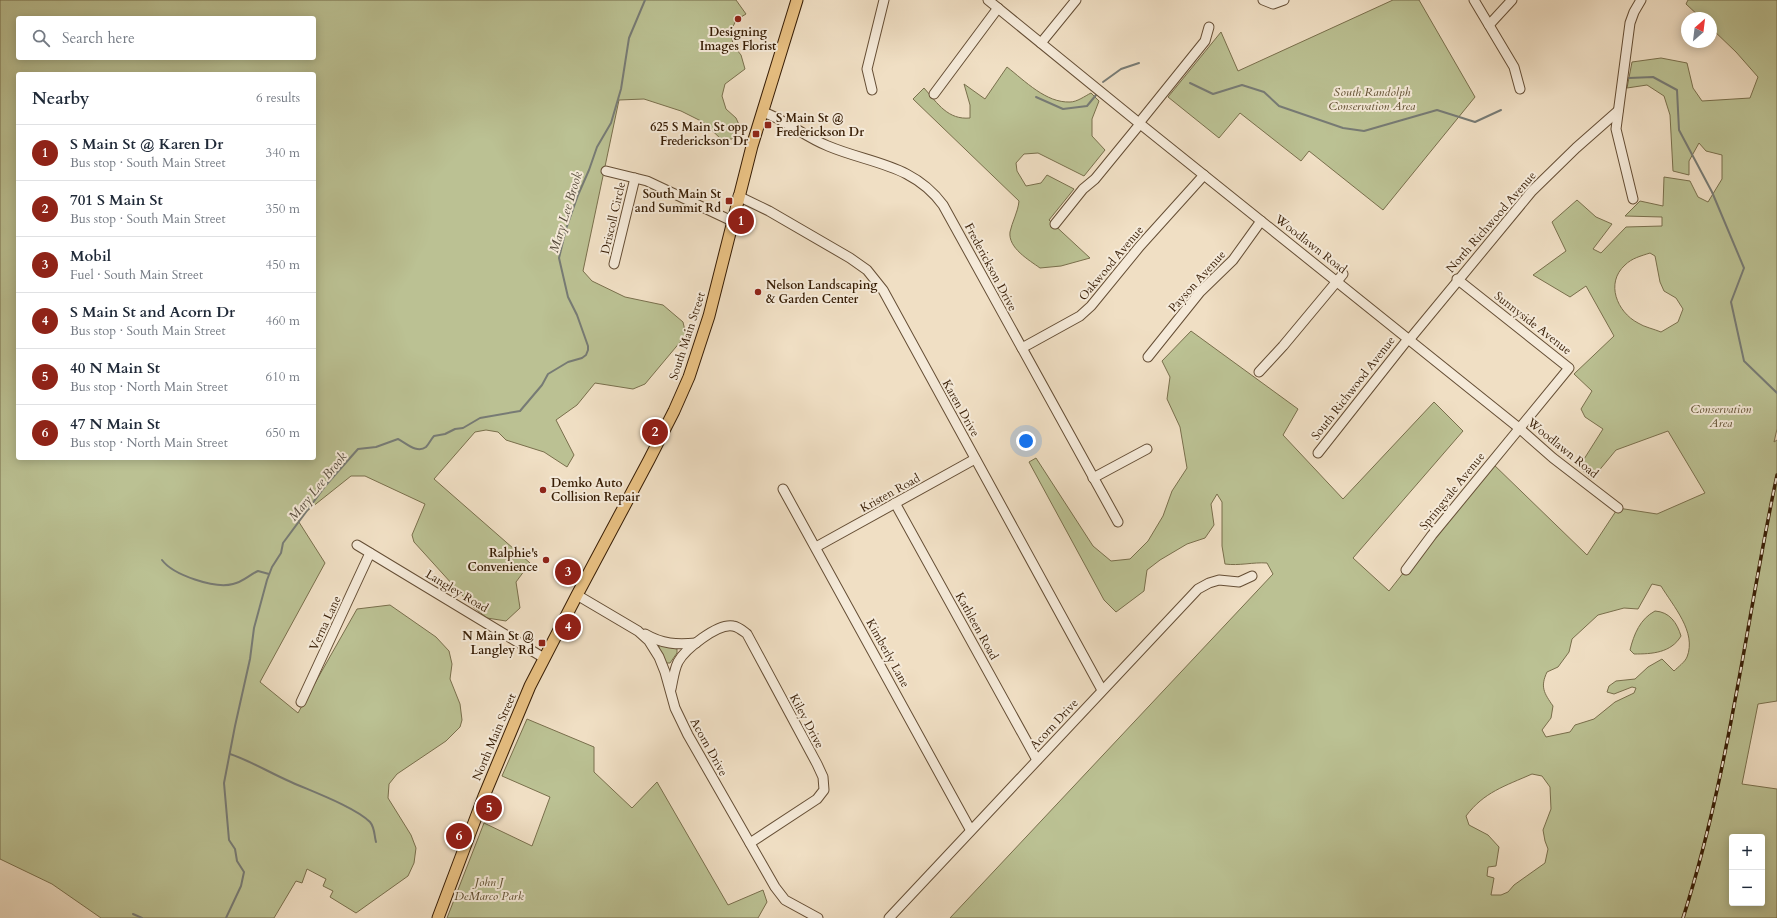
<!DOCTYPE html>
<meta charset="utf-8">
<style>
body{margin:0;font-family:Cardo,serif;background:#f6f6f7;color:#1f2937}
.controls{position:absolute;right:12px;bottom:12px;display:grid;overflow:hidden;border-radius:4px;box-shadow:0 2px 10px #0003}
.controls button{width:36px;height:36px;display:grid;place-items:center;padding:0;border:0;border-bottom:1px solid #e0e1e3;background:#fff;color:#1f2937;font:20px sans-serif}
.compass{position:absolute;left:1681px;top:12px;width:36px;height:36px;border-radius:50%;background:#fff;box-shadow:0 2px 10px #0003;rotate:28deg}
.you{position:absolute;left:1026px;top:441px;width:14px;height:14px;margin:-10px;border:3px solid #fff;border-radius:50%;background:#1a73e8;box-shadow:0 0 0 6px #1a73e833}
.badge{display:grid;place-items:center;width:26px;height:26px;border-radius:50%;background:#8f2418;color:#fff;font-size:13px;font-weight:700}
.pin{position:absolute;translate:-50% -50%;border:2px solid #fff;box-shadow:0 1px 4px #0006}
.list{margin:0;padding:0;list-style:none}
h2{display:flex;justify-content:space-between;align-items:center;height:52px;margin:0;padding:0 16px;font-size:17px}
h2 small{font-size:13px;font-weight:400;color:#747a83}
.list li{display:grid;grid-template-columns:26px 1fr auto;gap:12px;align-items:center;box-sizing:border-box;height:56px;padding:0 16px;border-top:1px solid #e0e1e3}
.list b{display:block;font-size:15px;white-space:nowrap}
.list p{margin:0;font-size:13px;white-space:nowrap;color:#747a83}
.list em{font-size:13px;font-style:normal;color:#747a83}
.icon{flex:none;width:22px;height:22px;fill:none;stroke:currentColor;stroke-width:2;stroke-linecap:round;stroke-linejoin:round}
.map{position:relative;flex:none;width:1777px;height:918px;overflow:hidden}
.search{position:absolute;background:#fff;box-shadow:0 2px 10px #0003;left:16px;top:16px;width:300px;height:44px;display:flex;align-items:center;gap:10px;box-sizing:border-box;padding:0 14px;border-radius:4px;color:#747a83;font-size:15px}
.panel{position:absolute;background:#fff;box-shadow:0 2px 10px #0003;left:16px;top:72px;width:300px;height:388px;border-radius:4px}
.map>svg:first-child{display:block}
.green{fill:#bbc193;stroke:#796f4c;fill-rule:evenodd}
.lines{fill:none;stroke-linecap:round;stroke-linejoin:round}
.stream{stroke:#777b75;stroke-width:2}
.minor-casing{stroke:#654e35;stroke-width:11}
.major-casing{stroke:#371d05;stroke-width:13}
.minor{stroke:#f5ead9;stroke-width:9}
.major{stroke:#e8c082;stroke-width:11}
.rail-casing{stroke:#371d05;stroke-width:3.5}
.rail{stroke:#f5ead9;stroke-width:2;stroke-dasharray:6;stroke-linecap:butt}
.poi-dot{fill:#8f2418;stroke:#f5ead9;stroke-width:1.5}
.labels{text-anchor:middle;stroke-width:4;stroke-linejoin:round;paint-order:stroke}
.poi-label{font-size:12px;font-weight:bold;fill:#371d05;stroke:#f5ead9;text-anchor:end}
.park-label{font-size:12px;font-style:italic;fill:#5f4e30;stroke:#f5ead9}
.street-label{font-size:12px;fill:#371d05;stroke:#f5ead9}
.water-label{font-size:13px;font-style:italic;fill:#574c3d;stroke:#f5ead9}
</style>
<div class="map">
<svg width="1777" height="918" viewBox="0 0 1777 918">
<rect width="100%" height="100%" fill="#f0dfc4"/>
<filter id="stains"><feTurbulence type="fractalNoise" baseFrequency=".005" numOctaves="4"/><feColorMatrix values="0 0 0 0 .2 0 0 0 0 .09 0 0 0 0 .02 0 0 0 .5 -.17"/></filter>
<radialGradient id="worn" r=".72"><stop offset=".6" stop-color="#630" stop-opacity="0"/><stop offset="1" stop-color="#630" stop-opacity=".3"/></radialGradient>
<!-- green -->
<g class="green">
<path d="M0,0H736L746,14L736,20L731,31L733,45L741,55L745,69L725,84L722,96L726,109L736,118L741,129L732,139H721L703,122L681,111L644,99L619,100L583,271L592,281L625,297L663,305L683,322L686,335L645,384L633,389L595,383L577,405L556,420L574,455L567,467L544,452L506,440L498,432L486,430L475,432L434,479L530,563L516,582L520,608L506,621L487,618L472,606L414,542L412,535L425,504L365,476H351L297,519L325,563L260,682L298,713L357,609L390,605L436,637L449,651L452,664L450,679L460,704L462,720L460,727L446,741L397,774L389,784L388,798L411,835L416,848L414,863L408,876L356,913L330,897L333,891L323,886L326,879L307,869L302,883L296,881L274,918H101L52,884L0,859ZM18,18H314V58H18ZM18,74H314V458H18Z"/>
<polygon points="1393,0 1419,0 1475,97 1383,210 1309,151 1301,161 1240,113 1219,138 1168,97 1221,32 1238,71"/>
<path d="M1688,0H1777V429L1774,442L1777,440V701L1758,704L1742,784L1777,789V918H950L1273,574L1267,563C1253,562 1239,566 1225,564L1222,546V502L1217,494L1211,504L1214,525L1205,538L1187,544L1160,560L1147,570L1144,591L1116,612L1104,600L1029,462L1036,458L1093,546L1111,561L1130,559L1148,541L1163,516L1172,491L1187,468L1180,427L1167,399L1170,377L1162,361L1191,331L1298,409L1283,435L1343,499L1434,402L1463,431L1353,558L1389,591L1491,462L1587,555L1618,508L1657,514L1705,493L1668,431L1616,450L1592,479L1579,467L1603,429L1585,417L1581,409L1592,391L1574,374L1614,336L1586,286L1570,297L1533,275L1566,251L1552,222L1577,200L1596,217L1612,224L1593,249L1601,253L1626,227L1662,226V217L1625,216L1640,201L1663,206L1664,177L1690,181L1698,197L1708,202L1722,179V155L1706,151L1699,143L1689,161V175L1673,171L1670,115L1664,96L1647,85L1627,88L1632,62L1661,58L1687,63L1693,88L1702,101L1750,98L1758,77L1736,52L1711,28V18H1701L1686,4ZM1650,253L1655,256L1660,282L1664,291L1676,298L1683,309L1678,322L1661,332C1654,329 1644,327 1638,323C1617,312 1605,283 1625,265C1632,258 1641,256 1650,253ZM1652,584L1661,586C1673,606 1697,632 1687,657C1685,662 1678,667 1674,671L1662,659L1648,667L1635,679L1616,681L1609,686L1607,692L1614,694L1632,687L1636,688L1634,693L1615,702L1594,719L1575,725L1570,732L1546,737L1542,730L1551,718L1553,706C1544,693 1540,687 1547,672L1558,667L1569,652L1572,639L1598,615L1624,608L1638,609ZM1532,774L1542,776L1550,787L1551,809L1543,830L1545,841L1548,849L1545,863L1514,885L1508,892L1501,895H1491L1494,878L1487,876L1488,867L1496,866L1499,847L1488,835L1469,825L1466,816C1484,792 1505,786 1532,774ZM1732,837H1762V903H1732Z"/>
<path d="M1007,67C1025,81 1046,103 1070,102C1077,102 1085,96 1091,93L1099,101L1092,119V136L1105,150L1084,176L1038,153L1024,154L1016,163L1017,171L1026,186L1041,183L1047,175L1074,189L1049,220L1090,258L1061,266L1040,268C1029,260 1008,248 1010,232C1012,222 1018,212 1019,201L913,99L924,88C938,104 948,120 970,118V105L964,84L985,99Z"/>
<path d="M1655,611C1670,612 1677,623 1681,636C1671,653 1652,654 1634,654L1630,650C1634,634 1640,619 1655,611Z"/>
<polygon points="659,645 677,649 677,653 670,663 666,663 659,649"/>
<polygon points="527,719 594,747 594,772 632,808 657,782 728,905 763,890 767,902 758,918 447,918 484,823 532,846 550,797 502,776"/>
</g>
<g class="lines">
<!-- stream -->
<g class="stream">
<polyline points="1629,78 1653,77 1677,90 1679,130 1712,192 1744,268 1731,302 1744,361 1777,393"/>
<polyline points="1103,82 1121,69 1139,63"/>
<polyline points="1190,83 1213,94 1242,85 1264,92 1279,106 1343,128 1364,131 1437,110 1475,122 1501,110"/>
<polyline points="1036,97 1063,109 1087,106 1096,95"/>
<path d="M162,560C173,575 215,589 233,584C243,582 249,575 258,571L269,574"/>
<path d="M230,754C251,761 270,773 291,782C311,791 355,807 370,822C375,828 374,835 376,842"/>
<polyline points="133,914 142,918"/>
<path d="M226,918L241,886L244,872L237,861L235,849L229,840L224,783L235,726L250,659L254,628L267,580L272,567L281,553L283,543L326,485L358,449L376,447L398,439C406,443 417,454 426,447C429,444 431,439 434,436L445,434L455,429L463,428L480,418L520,411L542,385L548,374L568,362L582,358L586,355L588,350V346L577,315L568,297L559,258L566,229L578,195L589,170L597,147L611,123L621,89L629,38L645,0"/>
</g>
<!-- minor casing -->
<g class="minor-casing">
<g id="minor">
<polyline points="988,0 1139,123 1519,428 1553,458 1618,508"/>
<polyline points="1263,0 1273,4 1284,0"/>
<polyline points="1474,0 1514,67 1520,89"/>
<polyline points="1489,25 1512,0"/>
<polyline points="1041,43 1076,0"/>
<polyline points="872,90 867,69 884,0"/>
<polyline points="934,94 998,8"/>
<path d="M763,112C786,120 805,137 828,146C871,164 913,164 943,205L1118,522"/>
<polyline points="1139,123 1205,41 1209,27"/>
<polyline points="606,171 647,181 732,221"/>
<polyline points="738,196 769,211 850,258 867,270 883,290 1102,690"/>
<polyline points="1633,199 1616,129 1630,23 1634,12 1641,0"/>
<polyline points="1055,224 1083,189 1095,179 1140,124"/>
<polyline points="614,264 635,178"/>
<polyline points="1409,340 1532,191 1576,148 1618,111"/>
<polyline points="1022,348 1080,316 1091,306 1140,246 1204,175"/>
<polyline points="1148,357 1200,292 1233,260 1261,221"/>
<polyline points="1259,372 1283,346 1343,274"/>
<polyline points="1318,453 1408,339"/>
<polyline points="1093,478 1147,449"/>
<polyline points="783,489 970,829"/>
<polyline points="895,503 1037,760"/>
<polyline points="357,545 544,658"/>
<polyline points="816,547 975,459"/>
<polyline points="1406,570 1432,535 1569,368 1457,279"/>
<polyline points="577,595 638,631 649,641 659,657 665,672 675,708 688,735 775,887 785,900 818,918"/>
<path d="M645,634C662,644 677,645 696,643"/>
<path d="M671,689C673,680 674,670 678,662C685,649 718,623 733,626C739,627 743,631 747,634L817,764L823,777L824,790L817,799L750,843"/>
<polyline points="301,702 370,553"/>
<polyline points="889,918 1198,589 1209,583 1219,580 1239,582 1252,576"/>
</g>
</g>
<!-- major casing -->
<g class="major-casing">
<polyline id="major" points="438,918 484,796 530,686 577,595 649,460 674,411 689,377 709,316 752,146 797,0"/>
</g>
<!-- minor -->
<use href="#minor" class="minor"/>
<!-- major -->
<use href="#major" class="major"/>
<!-- rail casing -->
<g class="rail-casing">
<path id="rail" d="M1683,918C1729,774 1746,622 1777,475"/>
</g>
<!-- rail -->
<use href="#rail" class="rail"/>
</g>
<!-- markers -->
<g class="poi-dot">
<circle cx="738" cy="19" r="4"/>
<rect x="764" y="121" width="8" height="8" rx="2"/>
<rect x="752" y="130" width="8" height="8" rx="2"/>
<rect x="725" y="197" width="8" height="8" rx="2"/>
<circle cx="758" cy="292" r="4"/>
<circle cx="543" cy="490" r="4"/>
<circle cx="546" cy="560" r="4"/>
<rect x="538" y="639" width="8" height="8" rx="2"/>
</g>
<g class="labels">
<!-- poi labels -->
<g class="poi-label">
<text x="738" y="36" text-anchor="middle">Designing<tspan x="738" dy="14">Images Florist</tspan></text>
<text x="776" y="122" text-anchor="start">S Main St @<tspan x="776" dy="14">Frederickson Dr</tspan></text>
<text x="748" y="131">625 S Main St opp<tspan x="748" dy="14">Frederickson Dr</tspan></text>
<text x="721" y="198">South Main St<tspan x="721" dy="14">and Summit Rd</tspan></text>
<text x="766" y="289" text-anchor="start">Nelson Landscaping<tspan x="766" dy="14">&amp; Garden Center</tspan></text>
<text x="551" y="487" text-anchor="start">Demko Auto<tspan x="551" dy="14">Collision Repair</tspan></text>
<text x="538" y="557">Ralphie's<tspan x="538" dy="14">Convenience</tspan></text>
<text x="534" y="640">N Main St @<tspan x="534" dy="14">Langley Rd</tspan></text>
</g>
<!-- park labels -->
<g class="park-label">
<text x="1372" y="96">South Randolph<tspan x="1372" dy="14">Conservation Area</tspan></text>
<text x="1721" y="413">Conservation<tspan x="1721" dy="14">Area</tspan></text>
<text x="489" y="886">John J<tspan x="489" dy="14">DeMarco Park</tspan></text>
</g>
<!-- street labels -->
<g class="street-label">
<text transform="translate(613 218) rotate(-77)" y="4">Driscoll Circle</text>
<text transform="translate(1491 222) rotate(-49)" y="4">North Richwood Avenue</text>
<text transform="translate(1311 244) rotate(38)" y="4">Woodlawn Road</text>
<text transform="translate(1111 263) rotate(-50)" y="4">Oakwood Avenue</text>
<text transform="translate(991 267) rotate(62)" y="4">Frederickson Drive</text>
<text transform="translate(1197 281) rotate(-48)" y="4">Payson Avenue</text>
<text transform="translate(1533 323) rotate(38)" y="4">Sunnyside Avenue</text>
<text transform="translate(687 336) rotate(-72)" y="4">South Main Street</text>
<text transform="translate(1353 388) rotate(-52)" y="4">South Richwood Avenue</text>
<text transform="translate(961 408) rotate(61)" y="4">Karen Drive</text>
<text transform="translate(1563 448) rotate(39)" y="4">Woodlawn Road</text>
<text transform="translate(1452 491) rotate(-51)" y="4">Springvale Avenue</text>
<text transform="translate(890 493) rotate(-29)" y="4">Kristen Road</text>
<text transform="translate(457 591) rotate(31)" y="4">Langley Road</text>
<text transform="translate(325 623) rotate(-65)" y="4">Verna Lane</text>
<text transform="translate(977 626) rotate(61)" y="4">Kathleen Road</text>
<text transform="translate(888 653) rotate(61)" y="4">Kimberly Lane</text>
<text transform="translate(807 721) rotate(62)" y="4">Kiley Drive</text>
<text transform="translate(1054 724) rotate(-47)" y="4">Acorn Drive</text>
<text transform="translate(494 737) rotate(-67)" y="4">North Main Street</text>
<text transform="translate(709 747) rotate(61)" y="4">Acorn Drive</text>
</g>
<!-- water labels -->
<g class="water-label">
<text transform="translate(565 212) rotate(-73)" y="5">Mary Lee Brook</text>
<text transform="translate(317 486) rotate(-51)" y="5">Mary Lee Brook</text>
</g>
</g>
<rect width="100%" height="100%" filter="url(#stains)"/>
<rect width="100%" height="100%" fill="url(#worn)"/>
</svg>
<div class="controls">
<button>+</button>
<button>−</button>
</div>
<svg class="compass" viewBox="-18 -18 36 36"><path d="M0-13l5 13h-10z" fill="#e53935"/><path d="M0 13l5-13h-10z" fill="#747a83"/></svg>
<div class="you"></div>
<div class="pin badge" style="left:741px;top:221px">1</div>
<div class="pin badge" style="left:655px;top:432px">2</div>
<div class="pin badge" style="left:568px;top:572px">3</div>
<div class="pin badge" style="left:568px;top:627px">4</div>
<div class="pin badge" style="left:489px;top:808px">5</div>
<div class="pin badge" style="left:459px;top:836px">6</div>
<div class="search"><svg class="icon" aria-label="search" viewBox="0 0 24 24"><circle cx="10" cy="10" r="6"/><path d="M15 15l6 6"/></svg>Search here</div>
<section class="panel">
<h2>Nearby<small>6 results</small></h2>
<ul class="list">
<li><span class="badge">1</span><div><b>S Main St @ Karen Dr</b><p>Bus stop · South Main Street</p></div><em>340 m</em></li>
<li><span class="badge">2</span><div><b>701 S Main St</b><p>Bus stop · South Main Street</p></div><em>350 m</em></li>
<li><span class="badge">3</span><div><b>Mobil</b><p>Fuel · South Main Street</p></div><em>450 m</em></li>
<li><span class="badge">4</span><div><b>S Main St and Acorn Dr</b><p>Bus stop · South Main Street</p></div><em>460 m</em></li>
<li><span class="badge">5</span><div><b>40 N Main St</b><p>Bus stop · North Main Street</p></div><em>610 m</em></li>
<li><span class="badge">6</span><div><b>47 N Main St</b><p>Bus stop · North Main Street</p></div><em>650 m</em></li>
</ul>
</section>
</div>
